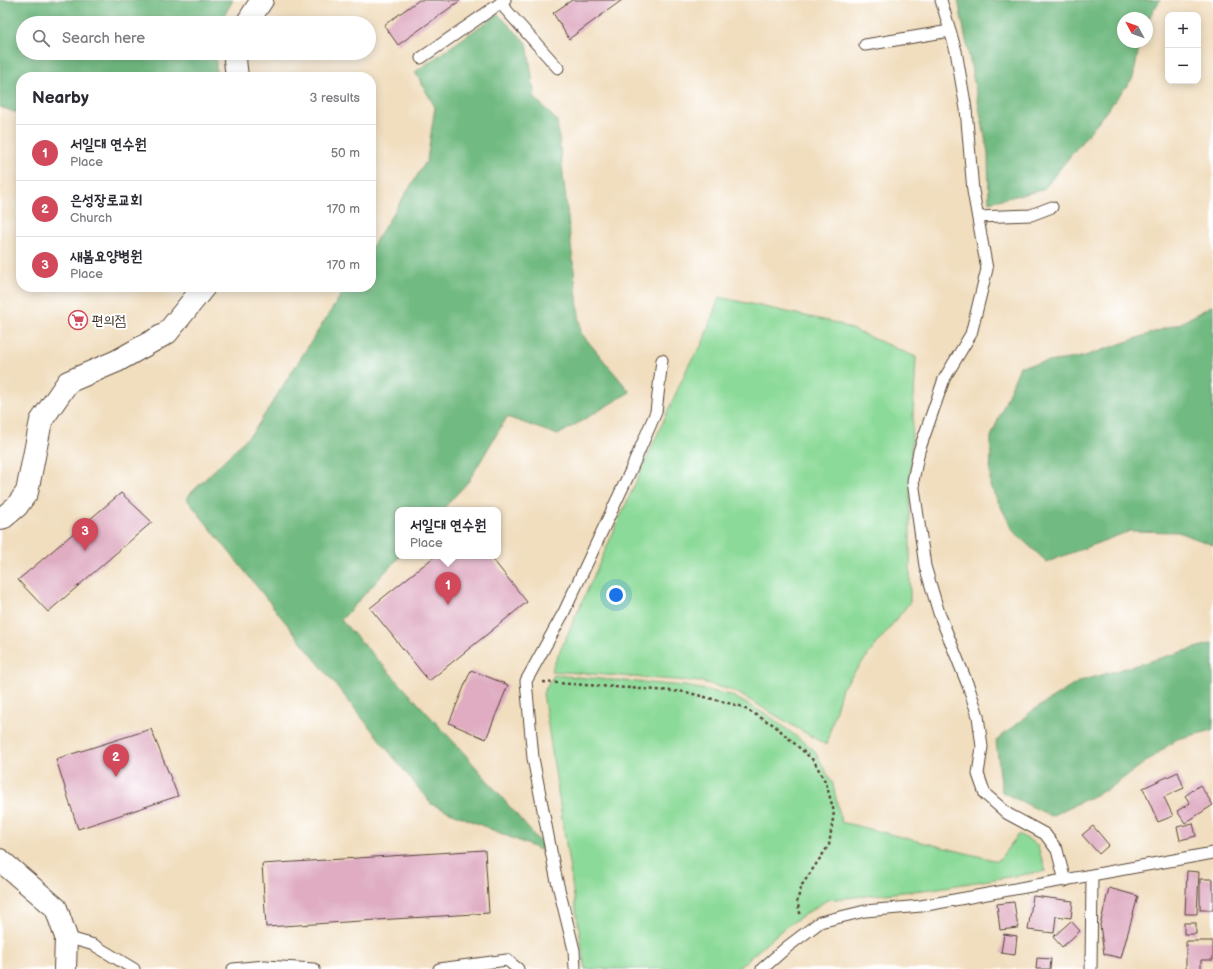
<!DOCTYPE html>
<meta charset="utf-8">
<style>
body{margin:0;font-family:"Balsamiq Sans","Poor Story",sans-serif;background:#f2f2f3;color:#2b2b33}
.controls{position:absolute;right:12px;top:12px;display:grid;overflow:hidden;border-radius:8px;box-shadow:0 2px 10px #0003}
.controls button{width:36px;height:36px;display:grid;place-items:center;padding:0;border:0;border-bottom:1px solid #e1e1e2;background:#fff;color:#2b2b33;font:20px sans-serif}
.compass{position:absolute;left:1117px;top:12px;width:36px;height:36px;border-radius:50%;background:#fff;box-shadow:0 2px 10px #0003;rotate:311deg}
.you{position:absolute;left:616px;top:595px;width:14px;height:14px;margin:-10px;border:3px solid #fff;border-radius:50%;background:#1a73e8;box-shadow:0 0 0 6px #1a73e833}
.badge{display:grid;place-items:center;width:26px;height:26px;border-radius:50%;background:#d1495b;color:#fff;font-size:13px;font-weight:700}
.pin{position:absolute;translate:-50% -33px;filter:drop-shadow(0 1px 2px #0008)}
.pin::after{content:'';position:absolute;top:21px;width:14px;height:12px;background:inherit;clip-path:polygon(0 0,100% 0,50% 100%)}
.popup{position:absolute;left:395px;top:507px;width:106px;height:52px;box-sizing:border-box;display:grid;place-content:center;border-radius:8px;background:#fff;filter:drop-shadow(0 1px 3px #0005);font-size:13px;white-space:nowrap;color:#7c7c81}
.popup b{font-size:15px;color:#2b2b33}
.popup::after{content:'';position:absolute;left:50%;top:100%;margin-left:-8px;border:8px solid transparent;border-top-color:#fff}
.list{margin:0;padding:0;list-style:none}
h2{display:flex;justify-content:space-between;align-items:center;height:52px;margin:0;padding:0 16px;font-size:17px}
h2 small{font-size:13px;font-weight:400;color:#7c7c81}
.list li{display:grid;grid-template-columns:26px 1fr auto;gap:12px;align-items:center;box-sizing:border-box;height:56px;padding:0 16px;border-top:1px solid #e1e1e2}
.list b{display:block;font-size:15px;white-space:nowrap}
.list p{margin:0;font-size:13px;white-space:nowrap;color:#7c7c81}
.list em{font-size:13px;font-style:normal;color:#7c7c81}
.icon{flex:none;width:22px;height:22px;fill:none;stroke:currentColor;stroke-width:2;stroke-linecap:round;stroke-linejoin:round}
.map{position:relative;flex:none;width:1213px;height:969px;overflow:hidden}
.search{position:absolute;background:#fff;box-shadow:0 2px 10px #0003;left:16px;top:16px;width:360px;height:44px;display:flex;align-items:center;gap:10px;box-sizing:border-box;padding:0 14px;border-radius:22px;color:#7c7c81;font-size:15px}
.panel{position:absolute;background:#fff;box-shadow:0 2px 10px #0003;left:16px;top:72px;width:360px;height:220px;border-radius:16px}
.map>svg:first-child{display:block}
.green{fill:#8cda99;stroke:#64825c}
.forest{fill:#71ba81;stroke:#567250}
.building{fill:#dfacc2}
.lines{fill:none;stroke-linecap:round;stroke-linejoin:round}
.service-casing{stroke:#564536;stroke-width:13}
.minor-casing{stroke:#564536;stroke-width:24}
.path{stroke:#564536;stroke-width:2.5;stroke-dasharray:3 3;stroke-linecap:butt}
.service{stroke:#fff;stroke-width:11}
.minor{stroke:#fff;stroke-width:22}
.labels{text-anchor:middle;stroke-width:4;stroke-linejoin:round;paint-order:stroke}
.poi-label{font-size:14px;fill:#3b2a1e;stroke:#fff;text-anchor:start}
</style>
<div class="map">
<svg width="1213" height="969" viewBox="0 0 1213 969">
<rect width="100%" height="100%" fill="#fff"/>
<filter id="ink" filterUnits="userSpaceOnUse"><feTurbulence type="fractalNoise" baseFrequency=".025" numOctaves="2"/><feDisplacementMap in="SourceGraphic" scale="8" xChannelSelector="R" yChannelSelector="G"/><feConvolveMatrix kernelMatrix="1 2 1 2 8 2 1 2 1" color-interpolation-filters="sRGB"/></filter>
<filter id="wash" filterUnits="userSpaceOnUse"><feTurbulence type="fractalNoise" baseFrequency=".012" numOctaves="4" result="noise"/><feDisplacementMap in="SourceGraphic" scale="16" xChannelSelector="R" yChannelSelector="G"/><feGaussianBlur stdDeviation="0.9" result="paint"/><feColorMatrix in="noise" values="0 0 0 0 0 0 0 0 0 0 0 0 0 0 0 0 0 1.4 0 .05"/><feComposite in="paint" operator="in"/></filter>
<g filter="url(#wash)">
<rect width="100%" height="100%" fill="#f1debf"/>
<!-- green -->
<g class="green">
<polygon points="719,297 837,323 916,357 910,477 910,602 842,688 826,745 734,691 702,682 551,671 689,364 702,345"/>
<polygon points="554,675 685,686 731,695 772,718 814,750 833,784 841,822 998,861 1019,834 1037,845 1046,871 932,889 827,900 784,928 737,969 585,969 543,693"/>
</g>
<!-- forest -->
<g class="forest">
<polygon points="0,0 233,0 220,23 23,23 23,53 216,53 216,77 21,77 21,114 0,107"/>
<polygon points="958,0 1160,0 1147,21 1147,18 1123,18 1123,42 1140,42 1133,78 1043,190 989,202 988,153"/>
<polygon points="498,14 527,43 535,98 557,121 581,333 630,392 558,435 507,417 468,482 442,510 398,510 398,556 400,556 341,620 463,752 550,854 431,804 186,498 254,431 346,287 371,287 371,248 427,160 435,107 415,72"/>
<polygon points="1213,305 1213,545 1178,532 1130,531 1047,562 1014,532 990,486 991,437 1020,366 1082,357 1181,323"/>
<polygon points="1213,643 1213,730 1177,739 1110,788 1051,816 1002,792 996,741 1032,711 1080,681"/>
</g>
<g id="blocks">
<!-- building -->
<g class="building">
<polygon points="419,0 461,0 398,45 384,25"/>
<polygon points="572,0 622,0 569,39 553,13"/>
<polygon points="121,493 152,522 48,612 18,580"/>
<polygon points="435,556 490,556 527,602 429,681 370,608"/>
<polygon points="471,670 508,685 486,739 449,723"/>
<polygon points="151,729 178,796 78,829 56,759"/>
<polygon points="1178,772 1184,788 1164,797 1173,816 1158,822 1143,788"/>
<polygon points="1200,785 1213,805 1185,823 1177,811 1190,803 1185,796"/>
<polygon points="1193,823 1196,836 1180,840 1177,827"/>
<polygon points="1093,826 1109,845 1099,854 1082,835"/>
<polygon points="485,850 489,913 266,927 262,864"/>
<polygon points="1187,871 1199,872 1197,914 1185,914"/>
<rect x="1200" y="879" width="13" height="31"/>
<polygon points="1109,888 1138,896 1121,958 1104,954 1100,925"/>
<polygon points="1033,896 1073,901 1071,918 1056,916 1054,933 1028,930"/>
<polygon points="1014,902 1018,928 1000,930 997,904"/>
<polygon points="1071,921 1080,931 1062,947 1053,937"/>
<rect x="1184" y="923" width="12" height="11"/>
<polygon points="1004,934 1017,936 1015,955 1001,953"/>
<polygon points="1186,941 1213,941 1213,960 1201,960 1201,969 1186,969"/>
<polygon points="1037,958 1051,959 1050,969 1036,969"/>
</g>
</g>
</g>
<g filter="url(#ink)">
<use href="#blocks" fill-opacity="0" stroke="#564536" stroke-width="1"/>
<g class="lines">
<!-- service casing -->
<g class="service-casing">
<g id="service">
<polyline points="941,0 956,51 966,109 973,191 987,269 971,334 944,379 919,451 913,481 925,566 939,613 969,688 978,716 982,747 978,774 985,794 1008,814 1045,834 1057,850 1065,881"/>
<polyline points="500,3 558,68"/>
<polyline points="865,45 950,31"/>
<polyline points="421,58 505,0"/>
<polyline points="978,217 1031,215 1052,207"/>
<polyline points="66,937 94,945 134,969"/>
<polyline points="233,969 265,966 314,969"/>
<polyline points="439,969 507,960 518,969"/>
<polyline points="575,969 574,950 556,877 533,758 526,681 564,612 630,472 656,412 662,360"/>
<polyline points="762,969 787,947 820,922 865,911 921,906 1213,853"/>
<polyline points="1091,969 1092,876"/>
</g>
</g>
<!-- minor casing -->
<g class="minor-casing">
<g id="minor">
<polyline points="247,23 262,0"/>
<polyline points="237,77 235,60 237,53"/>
<polyline points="0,518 4,517 17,506 27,492 41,421 68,382 117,361 167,333 204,287"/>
<polyline points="0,860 56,908 66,937 65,969"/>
</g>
</g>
<!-- path -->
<polyline class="path" points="543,682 686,692 740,706 774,725 814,761 826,783 834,812 829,845 802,885 797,901 801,917"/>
<!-- service -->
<use href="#service" class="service"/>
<!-- minor -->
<use href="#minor" class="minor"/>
</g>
</g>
<!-- icons -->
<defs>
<g id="supermarket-ring" transform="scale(1)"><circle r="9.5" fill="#fff" stroke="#d1495b" stroke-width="1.5"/><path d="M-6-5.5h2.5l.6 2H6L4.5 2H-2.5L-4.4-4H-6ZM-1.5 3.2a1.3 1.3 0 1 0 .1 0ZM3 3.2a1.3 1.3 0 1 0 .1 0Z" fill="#d1495b"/></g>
</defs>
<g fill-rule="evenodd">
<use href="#supermarket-ring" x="78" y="320"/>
</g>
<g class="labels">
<!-- poi labels -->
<g class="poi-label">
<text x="92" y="325">편의점</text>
</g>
</g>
</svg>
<div class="controls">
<button>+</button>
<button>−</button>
</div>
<svg class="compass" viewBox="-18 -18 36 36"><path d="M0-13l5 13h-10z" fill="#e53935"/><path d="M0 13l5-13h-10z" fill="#7c7c81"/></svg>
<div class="you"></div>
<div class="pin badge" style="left:448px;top:605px">1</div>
<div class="popup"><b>서일대 연수원</b>Place</div>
<div class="pin badge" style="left:116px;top:777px">2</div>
<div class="pin badge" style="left:85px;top:551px">3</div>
<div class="search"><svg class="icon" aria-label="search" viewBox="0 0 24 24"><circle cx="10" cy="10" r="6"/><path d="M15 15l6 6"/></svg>Search here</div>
<section class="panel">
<h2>Nearby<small>3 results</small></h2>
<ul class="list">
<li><span class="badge">1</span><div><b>서일대 연수원</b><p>Place</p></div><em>50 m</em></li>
<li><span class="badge">2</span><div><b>은성장로교회</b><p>Church</p></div><em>170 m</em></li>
<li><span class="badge">3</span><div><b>새봄요양병원</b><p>Place</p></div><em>170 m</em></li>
</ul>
</section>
</div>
